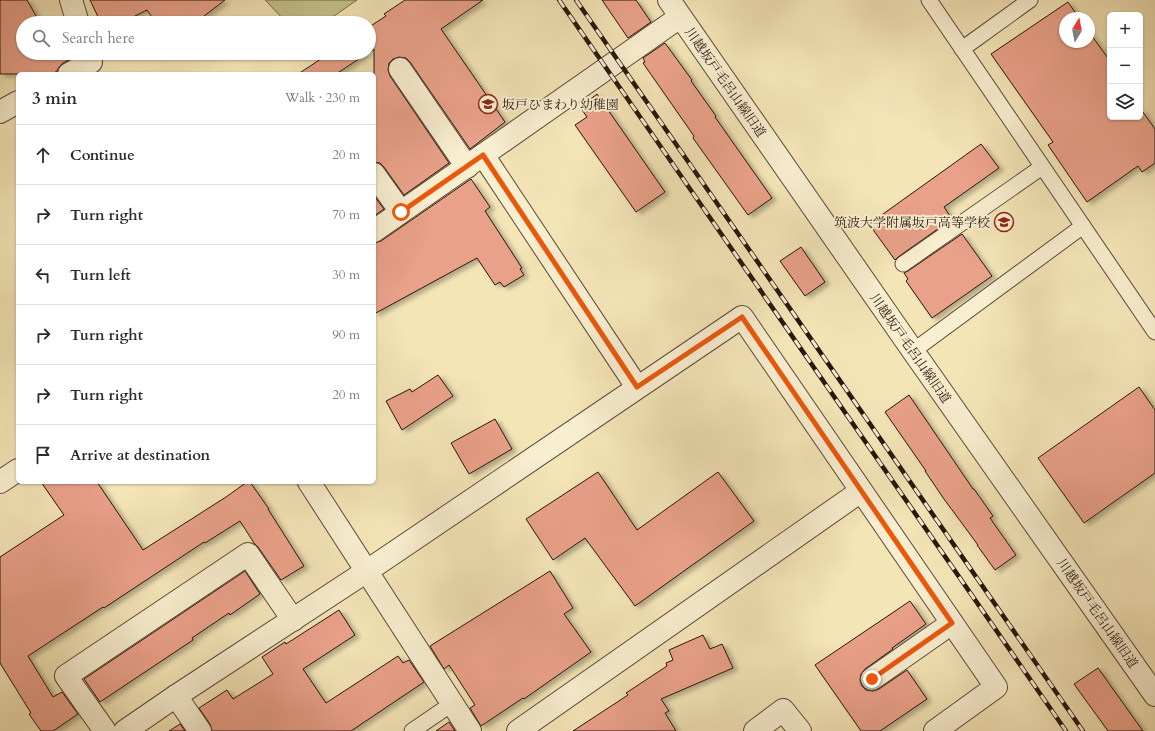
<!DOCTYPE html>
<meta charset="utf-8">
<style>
body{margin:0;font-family:Cardo,"Noto Serif JP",serif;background:#f2f2f3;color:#2b2b33}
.controls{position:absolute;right:12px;top:12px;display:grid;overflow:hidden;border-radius:6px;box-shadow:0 1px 3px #0004}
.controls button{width:36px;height:36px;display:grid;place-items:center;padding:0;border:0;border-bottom:1px solid #e1e1e2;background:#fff;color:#2b2b33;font:20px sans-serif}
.compass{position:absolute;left:1059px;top:12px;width:36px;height:36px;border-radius:50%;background:#fff;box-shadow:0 1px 3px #0004;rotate:10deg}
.stop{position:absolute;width:12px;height:12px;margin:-9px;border:3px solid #ea580c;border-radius:50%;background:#fff}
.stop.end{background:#ea580c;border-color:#fff;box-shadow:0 1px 4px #0008}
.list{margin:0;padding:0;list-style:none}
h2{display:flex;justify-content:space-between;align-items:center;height:52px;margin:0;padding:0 16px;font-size:17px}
h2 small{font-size:13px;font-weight:400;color:#7c7c81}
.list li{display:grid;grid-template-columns:26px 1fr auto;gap:12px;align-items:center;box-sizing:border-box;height:60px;padding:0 16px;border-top:1px solid #e1e1e2}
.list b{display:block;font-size:15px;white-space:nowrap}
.list em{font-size:13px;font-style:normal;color:#7c7c81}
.icon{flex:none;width:22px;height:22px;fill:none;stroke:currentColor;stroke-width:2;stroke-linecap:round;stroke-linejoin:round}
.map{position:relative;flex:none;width:1155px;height:731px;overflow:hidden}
.search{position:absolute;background:#fff;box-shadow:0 1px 3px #0004;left:16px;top:16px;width:360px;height:44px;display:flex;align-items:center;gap:10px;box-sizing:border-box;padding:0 14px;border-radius:22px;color:#7c7c81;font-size:15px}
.panel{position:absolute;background:#fff;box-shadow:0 1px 3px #0004;left:16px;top:72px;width:360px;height:412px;border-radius:6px}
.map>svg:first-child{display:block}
.green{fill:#c3c289;stroke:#766c4b}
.building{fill:#e9a189;stroke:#28150d;filter:url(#shadow)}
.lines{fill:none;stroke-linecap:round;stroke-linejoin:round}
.service-casing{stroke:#5b4938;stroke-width:17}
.minor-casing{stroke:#5b4938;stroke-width:24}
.tertiary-casing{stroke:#5b4938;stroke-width:24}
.service{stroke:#f8eed0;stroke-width:15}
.minor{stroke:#f8eed0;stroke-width:22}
.tertiary{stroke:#f8eed0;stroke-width:22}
.rail-casing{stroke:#28150d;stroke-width:4.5}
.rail{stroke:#f8eed0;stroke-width:3;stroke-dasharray:9;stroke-linecap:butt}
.route{stroke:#ea580c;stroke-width:5}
.labels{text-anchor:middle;stroke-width:4;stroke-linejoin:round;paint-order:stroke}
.street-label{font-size:13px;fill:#28150d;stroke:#f8eed0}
.poi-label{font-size:13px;fill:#28150d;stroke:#f8eed0;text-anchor:start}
</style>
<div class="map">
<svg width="1155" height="731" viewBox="0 0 1155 731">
<defs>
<filter id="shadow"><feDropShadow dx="4.5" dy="2.5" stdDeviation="2" flood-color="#0004"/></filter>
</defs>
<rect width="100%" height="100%" fill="#f4e5b7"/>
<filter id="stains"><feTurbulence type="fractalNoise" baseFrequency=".005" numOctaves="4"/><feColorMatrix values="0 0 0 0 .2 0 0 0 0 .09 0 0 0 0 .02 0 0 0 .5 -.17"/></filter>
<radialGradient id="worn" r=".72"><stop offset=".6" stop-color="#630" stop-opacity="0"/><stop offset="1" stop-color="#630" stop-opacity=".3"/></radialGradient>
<!-- green -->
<polygon class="green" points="265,0 357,0 324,23 287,23"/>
<!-- building -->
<g class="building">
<polygon points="0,0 27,0 40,23 23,23 23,53 81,53 63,63 59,67 57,71 52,74 0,74"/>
<polygon points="90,0 225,0 195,23 156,23 147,10 121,23 101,23"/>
<polygon points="405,0 483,0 441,29 505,122 470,149 410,62 406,58 399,57 393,59 389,63 388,70 390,76 449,163 404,195 384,167 380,163 374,162 374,49 369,53 369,27 386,16 384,14"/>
<polygon points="602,0 636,0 651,22 628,38"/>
<polygon points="1068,2 1079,18 1065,18 1065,42 1089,42 1089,32 1110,61 1108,63 1110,66 1110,117 1140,117 1140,108 1155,129 1155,163 1142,172 1138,166 1087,202 1048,145 1053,142 991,54"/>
<polygon points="665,43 692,80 691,81 716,116 715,117 772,198 748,215 693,138 694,136 643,63 645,62 643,58"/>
<polygon points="330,53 368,53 336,74 298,74"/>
<polygon points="597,94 665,192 636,212 575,125 587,117 580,107"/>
<polygon points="981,144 999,168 944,207 952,219 898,257 895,260 869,224"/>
<polygon points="471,179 490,207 485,211 522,268 520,269 524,275 504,287 500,282 495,285 477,258 374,314 374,243 381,241"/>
<polygon points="374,196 384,209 374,216"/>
<polygon points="962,234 992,276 932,318 906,281 908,279 904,273 908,271"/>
<polygon points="801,247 825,282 805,296 780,261"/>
<polygon points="438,375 453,396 402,430 386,401 410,389 412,392"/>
<polygon points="1139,387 1155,410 1155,473 1084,523 1038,458"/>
<polygon points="909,395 973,489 974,489 993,516 990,518 1016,555 995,570 977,545 978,545 944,499 925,471 926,471 885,412"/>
<polygon points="495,419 512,449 469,474 451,443"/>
<polygon points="598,472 637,530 718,472 754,521 635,606 585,538 553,560 526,519"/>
<polygon points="41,482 97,482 143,550 226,497 247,482 250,482 269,509 268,509 304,566 281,580 258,547 254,543 240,521 205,543 204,542 104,608 103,607 28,656 53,697 62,692 78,714 53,731 41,731 29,714 31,713 0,663 0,557 64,515"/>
<polygon points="245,571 260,594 230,615 229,613 192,638 193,640 100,702 84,679"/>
<polygon points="550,571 573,608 564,614 591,652 524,699 523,698 481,726 470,708 475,705 449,665 444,669 430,646"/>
<polygon points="910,601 926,624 892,648 893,649 865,669 861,674 860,680 862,686 866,690 873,691 879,689 907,670 927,699 880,731 861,731 815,665"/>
<polygon points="339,610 355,635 303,669 326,703 398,656 403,663 409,660 424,682 351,731 212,731 210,724 199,708 227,690 233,699 273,674 262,657 285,642 286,644"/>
<polygon points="703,635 710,649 722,644 733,668 661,699 669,711 665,713 676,731 573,731 628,695 626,693 667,666 666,663 673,660 669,650"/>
<polygon points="1098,668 1143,731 1108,731 1074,684"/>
<polygon points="449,722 455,731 436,731"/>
<polygon points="180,724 185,731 169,731"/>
</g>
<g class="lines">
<!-- service casing -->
<g class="service-casing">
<g id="service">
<polyline points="929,0 1155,332"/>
<polyline points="962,49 1030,0"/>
<polyline points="903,264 1042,167"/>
<polyline points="913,351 1083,226"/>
<polyline points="412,731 453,703"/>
</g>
</g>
<!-- minor casing -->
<g class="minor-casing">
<g id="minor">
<polyline points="71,0 78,23"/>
<polyline points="400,69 467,167"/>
<polyline points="69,74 91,62"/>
<polyline points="0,112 18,102"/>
<polyline points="374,174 401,212"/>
<polyline points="637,387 483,155 680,17"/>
<polyline points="0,482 18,470"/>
<polyline points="309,482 470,731"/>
<polyline points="872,679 952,623"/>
<polyline points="176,696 200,731"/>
<polyline points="105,731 66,676 248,554 293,620"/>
<polyline points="125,731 176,696 367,571 742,317 996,687 935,731"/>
<polyline points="518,731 861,491"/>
<polyline points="755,731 783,710 800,731"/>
</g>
</g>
<!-- tertiary casing -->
<g class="tertiary-casing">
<g id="tertiary">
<polyline points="669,0 913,351 1155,695"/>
<polyline points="374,231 483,155"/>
</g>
</g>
<!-- service -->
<use href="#service" class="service"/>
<!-- minor -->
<use href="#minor" class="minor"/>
<!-- tertiary -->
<use href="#tertiary" class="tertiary"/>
<!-- rail casing -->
<g class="rail-casing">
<g id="rail">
<polyline points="559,0 1066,731"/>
<polyline points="576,0 1083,731"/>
</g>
</g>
<!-- rail -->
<use href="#rail" class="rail"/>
</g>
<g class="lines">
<!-- route -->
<polyline class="route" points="401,212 483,155 637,387 742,317 952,623 872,679"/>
</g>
<!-- icons -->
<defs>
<g id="school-ring" transform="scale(1)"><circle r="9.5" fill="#f8eed0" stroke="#8f2418" stroke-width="1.5"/><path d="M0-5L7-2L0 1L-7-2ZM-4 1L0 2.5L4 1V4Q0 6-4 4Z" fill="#8f2418"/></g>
</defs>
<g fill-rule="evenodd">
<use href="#school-ring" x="488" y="104"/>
<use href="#school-ring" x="1004" y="222"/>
</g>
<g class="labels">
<!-- street labels -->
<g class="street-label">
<text transform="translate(726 82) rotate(55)" y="5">川越坂戸毛呂山線旧道</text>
<text transform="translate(911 348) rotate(55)" y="5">川越坂戸毛呂山線旧道</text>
<text transform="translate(1098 613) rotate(55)" y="5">川越坂戸毛呂山線旧道</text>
</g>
<!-- poi labels -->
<g class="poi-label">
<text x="502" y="109">坂戸ひまわり幼稚園</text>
<text x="990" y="227" text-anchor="end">筑波大学附属坂戸高等学校</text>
</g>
</g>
<rect width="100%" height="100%" filter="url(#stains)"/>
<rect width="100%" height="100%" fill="url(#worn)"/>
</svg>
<div class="controls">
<button>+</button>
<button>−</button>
<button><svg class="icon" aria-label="layers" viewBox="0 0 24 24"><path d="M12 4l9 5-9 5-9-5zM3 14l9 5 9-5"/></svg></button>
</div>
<svg class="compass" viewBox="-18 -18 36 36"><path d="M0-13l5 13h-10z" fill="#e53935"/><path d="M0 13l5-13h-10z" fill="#7c7c81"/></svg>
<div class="stop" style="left:401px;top:212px"></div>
<div class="stop end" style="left:872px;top:679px"></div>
<div class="search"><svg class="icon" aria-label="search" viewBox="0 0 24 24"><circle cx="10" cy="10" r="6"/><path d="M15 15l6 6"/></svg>Search here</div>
<section class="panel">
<h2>3 min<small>Walk · 230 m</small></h2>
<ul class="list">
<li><svg class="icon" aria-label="ahead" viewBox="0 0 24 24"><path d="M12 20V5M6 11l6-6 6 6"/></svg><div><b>Continue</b></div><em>20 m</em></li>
<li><svg class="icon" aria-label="right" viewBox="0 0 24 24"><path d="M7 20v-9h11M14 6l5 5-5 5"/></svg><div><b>Turn right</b></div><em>70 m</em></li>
<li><svg class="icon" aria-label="left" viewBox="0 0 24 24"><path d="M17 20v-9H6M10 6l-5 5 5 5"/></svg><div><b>Turn left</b></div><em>30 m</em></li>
<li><svg class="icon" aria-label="right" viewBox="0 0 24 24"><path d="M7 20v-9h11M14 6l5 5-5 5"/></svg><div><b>Turn right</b></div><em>90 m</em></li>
<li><svg class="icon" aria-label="right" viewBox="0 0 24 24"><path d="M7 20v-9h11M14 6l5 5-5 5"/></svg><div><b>Turn right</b></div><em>20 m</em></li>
<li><svg class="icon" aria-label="arrive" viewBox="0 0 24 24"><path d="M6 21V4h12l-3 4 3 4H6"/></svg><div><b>Arrive at destination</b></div></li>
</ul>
</section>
</div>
